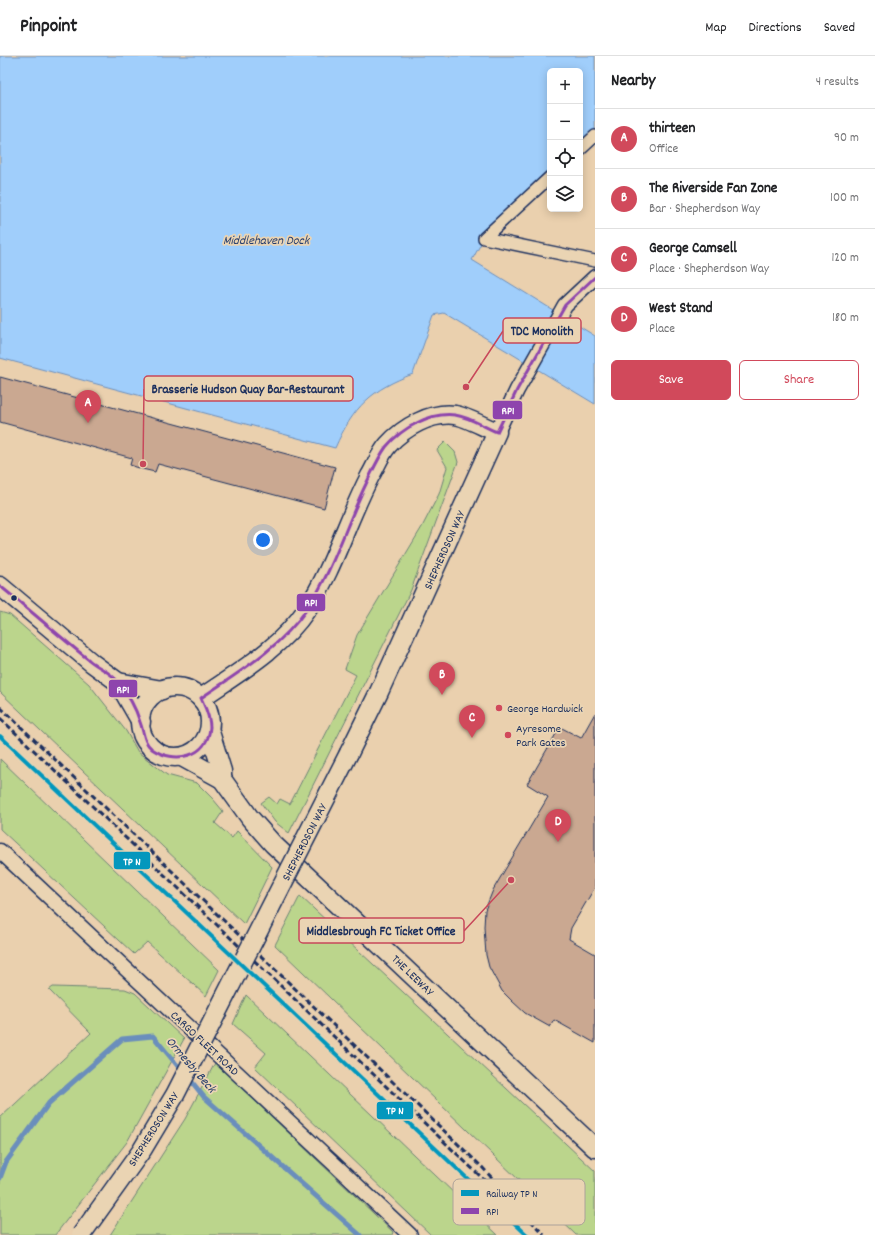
<!DOCTYPE html>
<meta charset="utf-8">
<style>
body{margin:0;font-family:Dekko,sans-serif;background:#f2f2f2;color:#202124}
.controls{position:absolute;right:12px;top:12px;display:grid;overflow:hidden;border-radius:6px;box-shadow:0 2px 10px #0003}
.controls button{width:36px;height:36px;display:grid;place-items:center;padding:0;border:0;border-bottom:1px solid #e0e0e0;background:#fff;color:#202124;font:20px sans-serif}
.you{position:absolute;left:263px;top:484px;width:14px;height:14px;margin:-10px;border:3px solid #fff;border-radius:50%;background:#1a73e8;box-shadow:0 0 0 6px #1a73e833}
.badge{display:grid;place-items:center;width:26px;height:26px;border-radius:50%;background:#d1495b;color:#fff;font-size:13px;font-weight:700}
.pin{position:absolute;translate:-50% -33px;filter:drop-shadow(0 1px 2px #0008)}
.pin::after{content:'';position:absolute;top:21px;width:14px;height:12px;background:inherit;clip-path:polygon(0 0,100% 0,50% 100%)}
.list{margin:0;padding:0;list-style:none}
h2{display:flex;justify-content:space-between;align-items:center;height:52px;margin:0;padding:0 16px;font-size:17px}
h2 small{font-size:13px;font-weight:400;color:#757577}
.list li{display:grid;grid-template-columns:26px 1fr auto;gap:12px;align-items:center;box-sizing:border-box;height:60px;padding:0 16px;border-top:1px solid #e0e0e0}
.list b{display:block;font-size:15px;white-space:nowrap}
.list p{margin:0;font-size:13px;white-space:nowrap;color:#757577}
.list em{font-size:13px;font-style:normal;color:#757577}
.actions{display:flex;gap:8px;padding:12px 16px}
.actions a{flex:1;padding:9px 0;border:1px solid #d1495b;border-radius:6px;text-align:center;font-size:14px;color:#d1495b}
.actions .main{background:#d1495b;color:#fff}
.icon{flex:none;width:22px;height:22px;fill:none;stroke:currentColor;stroke-width:2;stroke-linecap:round;stroke-linejoin:round}
.map{position:relative;flex:none;width:595px;height:1179px;overflow:hidden}
header{display:flex;align-items:center;gap:24px;box-sizing:border-box;height:56px;padding:0 20px;background:#fff;border-bottom:1px solid #e0e0e0}
header strong{font-size:19px}
nav{display:flex;gap:22px;margin-inline-start:auto;font-size:14px}
main{display:flex}
aside{flex:1;background:#fff}
.map>svg:first-child{display:block}
.green{fill:#bbd58c;stroke:#6b8275}
.water{fill:#a0cefb;stroke:#6b8ebc}
.lines{fill:none;stroke-linecap:round;stroke-linejoin:round}
.stream{stroke:#6b8ebc;stroke-width:5}
.building{fill:#caa891;stroke:#1b2f5e}
.pedestrian-casing{stroke:#1b2f5e;stroke-width:14}
.minor-casing{stroke:#1b2f5e;stroke-width:17}
.tertiary-casing{stroke:#1b2f5e;stroke-width:21}
.pedestrian{stroke:#ead4b3;stroke-width:11}
.minor{stroke:#ead4b3;stroke-width:14}
.tertiary{stroke:#ead4b3;stroke-width:18}
.rail{stroke:#1b2f5e;stroke-width:3;stroke-dasharray:6 3;stroke-linecap:butt}
.tertiary-bridge-casing{stroke:#1b2f5e;stroke-width:21;stroke-linecap:butt}
.tertiary-bridge{stroke:#ead4b3;stroke-width:18}
.bus-1-casing{stroke:#ead4b3;stroke-width:6}
.bus-1{stroke:#8e44ad;stroke-width:3}
.rail-1-casing{stroke:#ead4b3;stroke-width:7}
.rail-1{stroke:#0497bd;stroke-width:4}
.bus-dot{fill:#1b2f5e;stroke:#ead4b3;stroke-width:1.5}
.poi-dot{fill:#d1495b;stroke:#ead4b3;stroke-width:1.5}
.labels{text-anchor:middle;stroke-width:3.5;stroke-linejoin:round;paint-order:stroke}
.street-label{font-size:12px;fill:#1b2f5e;stroke:#ead4b3}
.poi-label{font-size:12px;fill:#1b2f5e;stroke:#ead4b3;text-anchor:start}
.water-label{font-size:13px;font-style:italic;fill:#283f6e;stroke:#ead4b3}
.key{fill:#ead4b3;stroke:#aca29a;stroke-width:1}
.key-label{font-size:11px;fill:#1b2f5e}
.leader{fill:none;stroke:#c8485b;stroke-width:1.5}
.callout-dot{fill:#c8485b;stroke:#ead4b3;stroke-width:1.5}
.callout{fill:#ead4b3;stroke:#c8485b;stroke-width:1.5}
.callout-label{font-size:13px;text-anchor:middle;font-weight:bold;fill:#1b2f5e}
.line-badge{stroke:#ead4b3;stroke-width:1.5}
.badge-label{font-size:11px;text-anchor:middle;font-weight:bold;fill:#fff}
</style>
<header>
<strong>Pinpoint</strong>
<nav><a>Map</a><a>Directions</a><a>Saved</a></nav>
</header>
<main>
<div class="map">
<svg width="595" height="1179" viewBox="0 0 595 1179">
<rect width="100%" height="100%" fill="#ead0ae"/>
<filter id="ink" filterUnits="userSpaceOnUse"><feTurbulence type="fractalNoise" baseFrequency=".025" numOctaves="2"/><feDisplacementMap in="SourceGraphic" scale="8" xChannelSelector="R" yChannelSelector="G"/><feConvolveMatrix kernelMatrix="1 2 1 2 8 2 1 2 1" color-interpolation-filters="sRGB"/></filter>
<g filter="url(#ink)">
<!-- green -->
<g class="green">
<polygon points="445,386 455,396 458,406 411,534 289,777 275,766 261,747 269,741 277,748 280,743 290,748 356,619 345,613 357,579 422,471 439,438 447,411 437,394"/>
<polygon points="0,556 10,559 89,628 126,675 138,696 167,719 197,727 213,743 223,755 215,767 232,782 237,775 272,811 244,868 0,636"/>
<polygon points="0,703 219,914 206,940 147,886 134,898 0,773"/>
<polygon points="300,840 595,1115 595,1179 576,1179 275,889"/>
<polygon points="53,931 125,933 135,937 184,983 127,1086 55,1179 0,1179 0,1062 91,977 49,934"/>
<polygon points="246,939 498,1179 431,1179 255,1011 266,997 233,968"/>
<polygon points="215,1007 393,1176 392,1179 110,1179 185,1063"/>
</g>
<!-- water -->
<path class="water" d="M0,0H595V80L580,94V15H550V121L484,182L472,204L595,280V348L444,257L434,259L413,318C372,333 353,351 335,392L0,302Z"/>
<g class="lines">
<!-- stream -->
<g class="stream">
<polyline points="188,1021 204,1041 360,1179"/>
<polyline points="0,1122 6,1106 49,1047 122,983 153,980 182,1015"/>
</g>
</g>
<!-- building -->
<g class="building">
<polygon points="0,321 335,411 324,452 158,408 155,416 142,413 130,409 132,402 0,366"/>
<polygon points="595,657 595,831 571,872 569,883 595,898 595,987 554,964 550,971 525,957 512,945 502,935 489,911 486,899 484,871 485,854 493,834 548,741 527,728 560,671 581,682"/>
</g>
<g class="lines">
<!-- pedestrian casing -->
<g class="pedestrian-casing">
<g id="pedestrian">
<polyline points="580,94 595,80"/>
<polyline points="550,121 484,182 595,205"/>
</g>
</g>
<!-- minor casing -->
<g class="minor-casing">
<g id="minor">
<polyline points="497,376 517,334 565,249 595,221"/>
<polyline points="0,795 410,1179"/>
</g>
</g>
<!-- tertiary casing -->
<g class="tertiary-casing">
<g id="tertiary">
<polyline points="0,530 92,607 118,626 162,634"/>
<polyline points="118,626 141,666"/>
<circle cx="175" cy="666" r="35"/>
<path d="M201,642C239,616 280,593 307,553C334,512 347,464 370,420C376,410 380,398 388,389C404,371 431,356 455,359C467,361 486,372 497,376L379,636L349,697"/>
<polyline points="210,676 222,715 222,723"/>
<polyline points="182,701 222,723 250,762 273,788 595,1092"/>
</g>
</g>
<!-- pedestrian -->
<use href="#pedestrian" class="pedestrian"/>
<!-- minor -->
<use href="#minor" class="minor"/>
<!-- tertiary -->
<use href="#tertiary" class="tertiary"/>
<!-- rail -->
<g class="rail">
<polyline points="0,651 482,1111 544,1179"/>
<polyline points="0,662 501,1140"/>
</g>
<!-- tertiary-bridge casing -->
<g class="tertiary-bridge-casing">
<polyline id="tertiary-bridge" points="81,1179 142,1094 175,1039 349,697"/>
</g>
<!-- tertiary-bridge -->
<use href="#tertiary-bridge" class="tertiary-bridge"/>
<!-- bus-1 casing -->
<g class="bus-1-casing">
<path id="bus-1" d="M0,530C30,554 59,580 89,604C98,612 111,616 118,626C127,637 136,653 140,666C144,676 143,686 152,693C174,708 208,702 210,671C210,660 205,651 201,642C239,616 280,592 307,553C333,515 346,469 366,428C372,416 378,402 386,391C402,372 430,356 455,359C470,361 484,371 497,376L517,334L565,249L595,221"/>
</g>
<!-- bus-1 -->
<use href="#bus-1" class="bus-1"/>
<!-- rail-1 casing -->
<g class="rail-1-casing">
<polyline id="rail-1" points="0,680 527,1179"/>
</g>
<!-- rail-1 -->
<use href="#rail-1" class="rail-1"/>
</g>
</g>
<!-- markers -->
<circle class="bus-dot" cx="14" cy="542" r="3.5"/>
<g class="poi-dot">
<circle cx="499" cy="652" r="4"/>
<circle cx="508" cy="679" r="4"/>
</g>
<g class="labels">
<!-- street labels -->
<g class="street-label">
<text transform="translate(444 494) rotate(-66)" y="4">SHEPHERDSON WAY</text>
<text transform="translate(304 786) rotate(-63)" y="4">SHEPHERDSON WAY</text>
<text transform="translate(413 919) rotate(44)" y="4">THE LEEWAY</text>
<text transform="translate(205 987) rotate(43)" y="4">CARGO FLEET ROAD</text>
<text transform="translate(153 1073) rotate(-58)" y="4">SHEPHERDSON WAY</text>
</g>
<!-- poi labels -->
<g class="poi-label">
<text x="507" y="656">George Hardwick</text>
<text x="516" y="676">Ayresome<tspan x="516" dy="14">Park Gates</tspan></text>
</g>
<!-- water labels -->
<g class="water-label">
<text x="266" y="188">Middlehaven Dock</text>
<text transform="translate(192 1008) rotate(49)" y="5">Ormesby Beck</text>
</g>
</g>
<!-- legend -->
<rect x="453" y="1123" width="132" height="46" rx="6" class="key"/>
<rect x="461" y="1134" width="18" height="6" fill="#0497bd"/>
<rect x="461" y="1152" width="18" height="6" fill="#8e44ad"/>
<g class="key-label">
<text x="486" y="1141">Railway TP N</text>
<text x="486" y="1159">RP1</text>
</g>
<!-- callouts -->
<path class="leader" d="M466 331L503 275M143 408L144 333M511 824L464 875"/>
<g class="callout-dot">
<circle cx="466" cy="331" r="4"/>
<circle cx="143" cy="408" r="4"/>
<circle cx="511" cy="824" r="4"/>
</g>
<g class="callout">
<rect x="503" y="262" width="78" height="25" rx="4"/>
<rect x="144" y="320" width="209" height="25" rx="4"/>
<rect x="299" y="862" width="165" height="25" rx="4"/>
</g>
<g class="callout-label">
<text x="542" y="279">TDC Monolith</text>
<text x="248" y="337">Brasserie Hudson Quay Bar-Restaurant</text>
<text x="381" y="879">Middlesbrough FC Ticket Office</text>
</g>
<g class="line-badge">
<rect x="492" y="344" width="31" height="20" rx="4" fill="#8e44ad"/>
<rect x="296" y="537" width="30" height="19" rx="4" fill="#8e44ad"/>
<rect x="108" y="623" width="30" height="19" rx="4" fill="#8e44ad"/>
<rect x="113" y="795" width="38" height="19" rx="4" fill="#0497bd"/>
<rect x="376" y="1045" width="38" height="19" rx="4" fill="#0497bd"/>
</g>
<g class="badge-label">
<text x="508" y="358">RP1</text>
<text x="311" y="550">RP1</text>
<text x="123" y="637">RP1</text>
<text x="132" y="809">TP N</text>
<text x="395" y="1058">TP N</text>
</g>
</svg>
<div class="controls">
<button>+</button>
<button>−</button>
<button><svg class="icon" aria-label="locate" viewBox="0 0 24 24"><circle cx="12" cy="12" r="6"/><path d="M12 2v4M12 18v4M2 12h4M18 12h4"/></svg></button>
<button><svg class="icon" aria-label="layers" viewBox="0 0 24 24"><path d="M12 4l9 5-9 5-9-5zM3 14l9 5 9-5"/></svg></button>
</div>
<div class="you"></div>
<div class="pin badge" style="left:88px;top:367px">A</div>
<div class="pin badge" style="left:442px;top:639px">B</div>
<div class="pin badge" style="left:472px;top:682px">C</div>
<div class="pin badge" style="left:558px;top:786px">D</div>
</div>
<aside>
<h2>Nearby<small>4 results</small></h2>
<ul class="list">
<li><span class="badge">A</span><div><b>thirteen</b><p>Office</p></div><em>90 m</em></li>
<li><span class="badge">B</span><div><b>The Riverside Fan Zone</b><p>Bar · Shepherdson Way</p></div><em>100 m</em></li>
<li><span class="badge">C</span><div><b>George Camsell</b><p>Place · Shepherdson Way</p></div><em>120 m</em></li>
<li><span class="badge">D</span><div><b>West Stand</b><p>Place</p></div><em>180 m</em></li>
</ul>
<div class="actions"><a class="main">Save</a><a>Share</a></div>
</aside>
</main>
